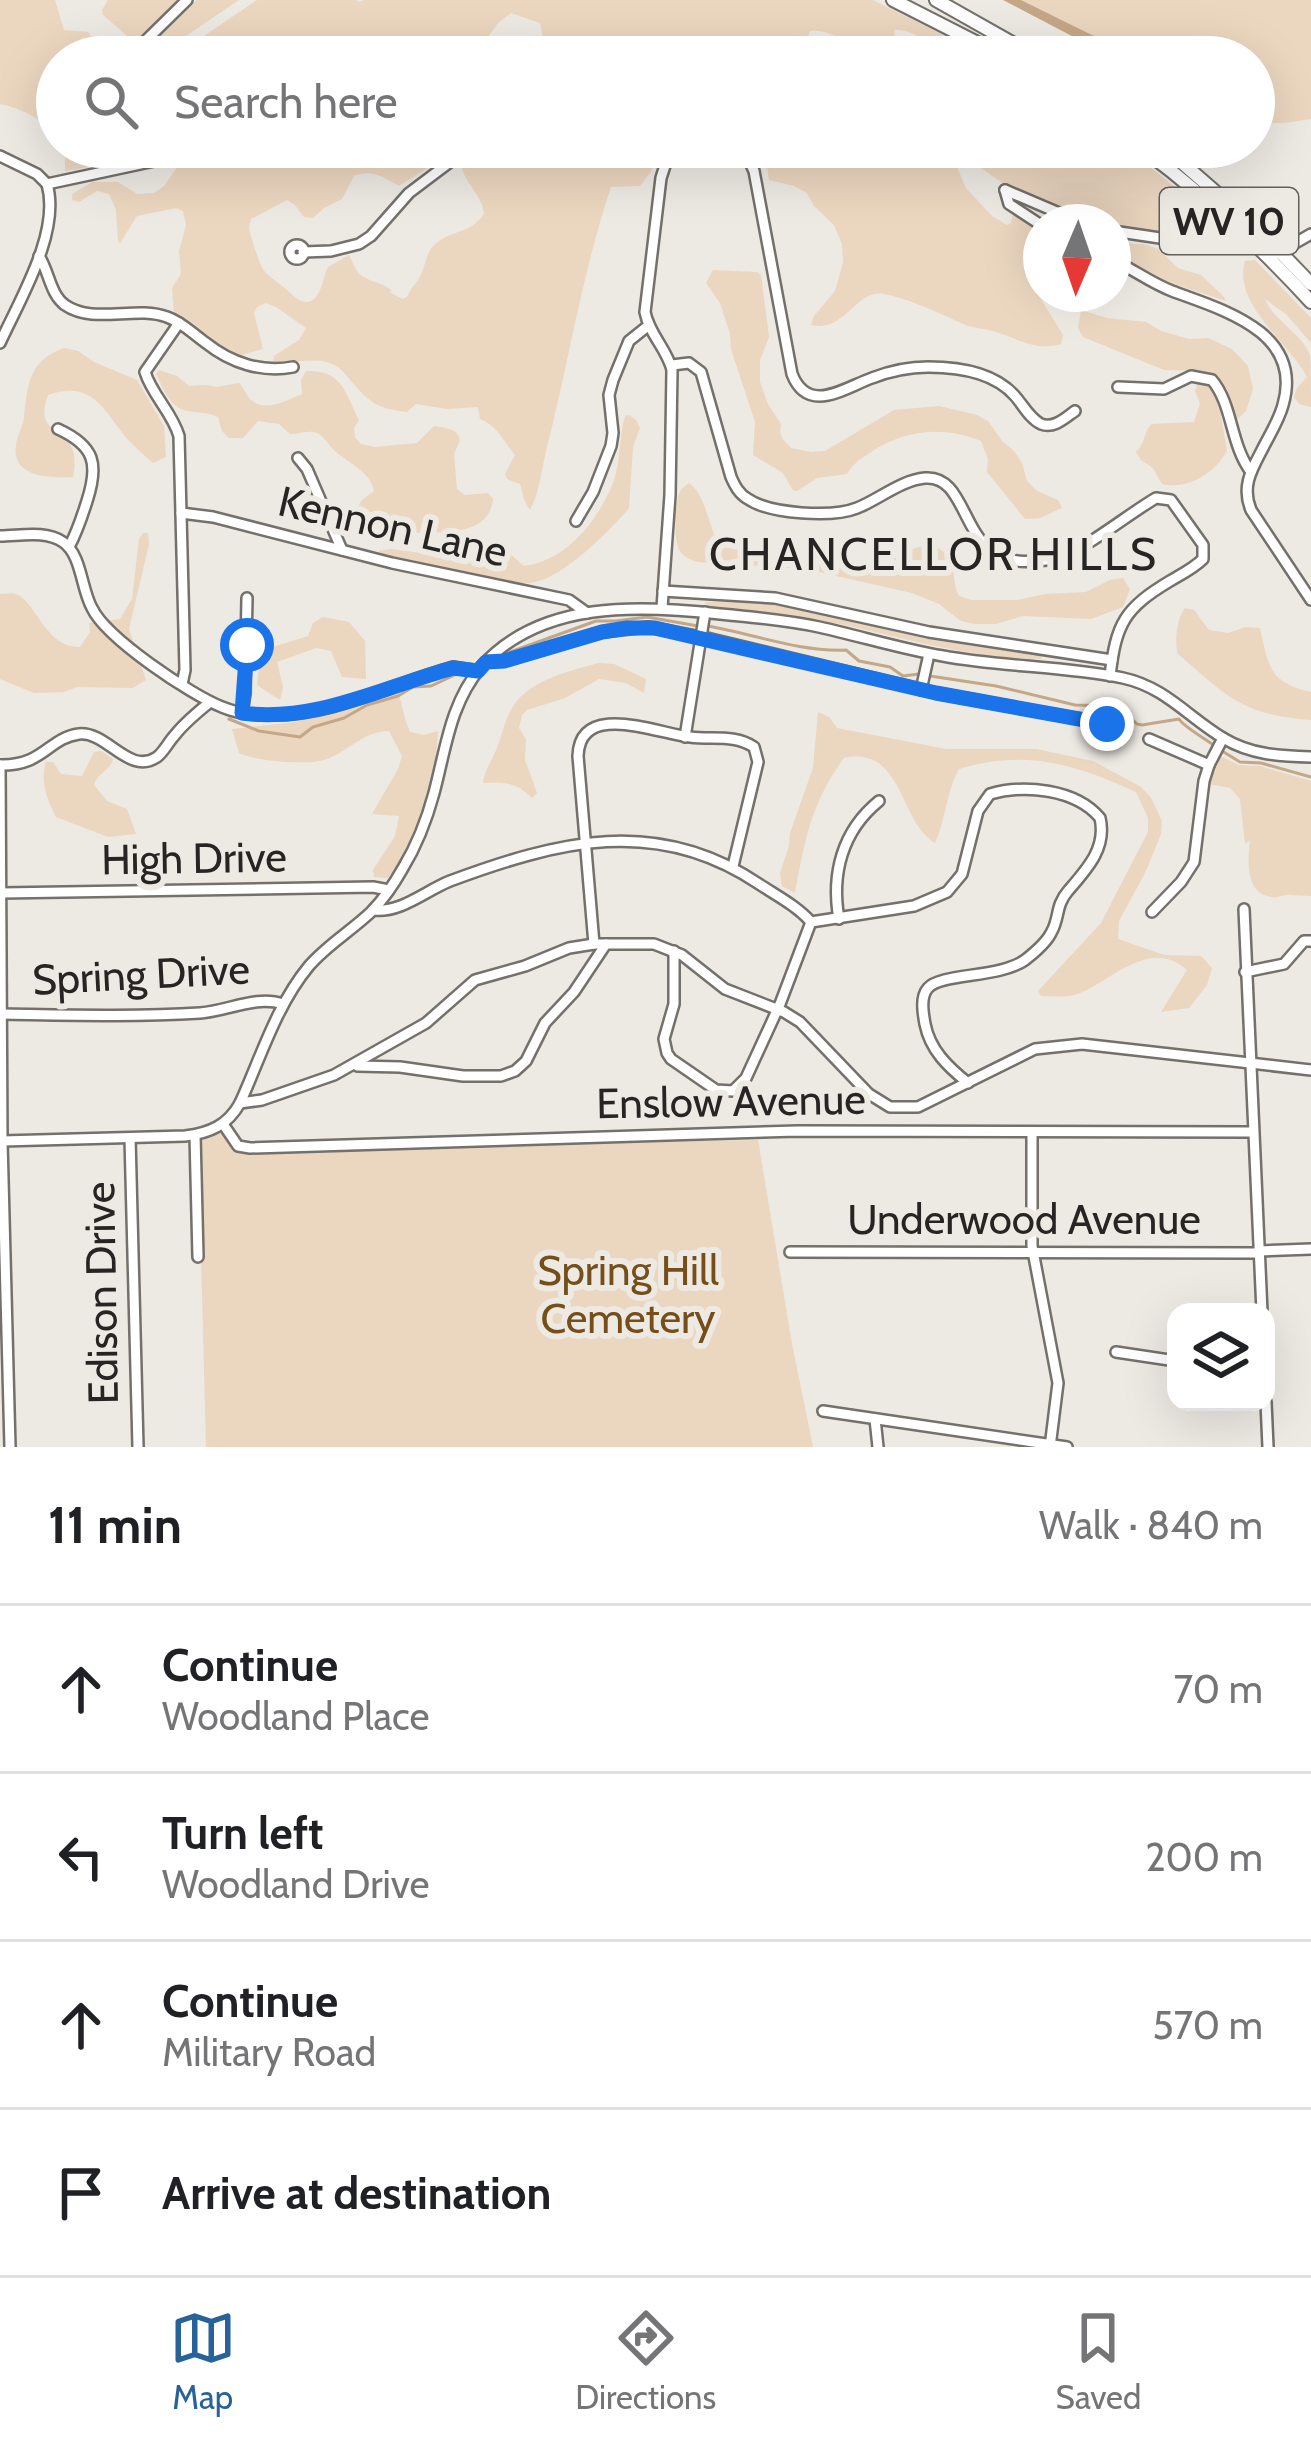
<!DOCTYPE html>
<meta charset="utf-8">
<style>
body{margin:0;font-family:Cabin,sans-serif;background:#f6f6f6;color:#202124}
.controls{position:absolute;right:36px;bottom:36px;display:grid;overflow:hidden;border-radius:24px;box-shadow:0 12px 48px #0002}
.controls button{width:108px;height:108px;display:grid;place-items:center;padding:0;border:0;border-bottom:3px solid #e0e0e0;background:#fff;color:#202124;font:60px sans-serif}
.compass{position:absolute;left:1023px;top:204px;width:108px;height:108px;border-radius:50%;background:#fff;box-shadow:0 12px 48px #0002;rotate:182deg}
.stop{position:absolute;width:36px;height:36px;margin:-27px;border:9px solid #1a73e8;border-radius:50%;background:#fff}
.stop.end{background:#1a73e8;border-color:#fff;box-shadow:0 3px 12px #0008}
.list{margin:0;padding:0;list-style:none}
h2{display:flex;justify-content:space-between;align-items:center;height:156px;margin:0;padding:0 48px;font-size:51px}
h2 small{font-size:39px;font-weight:400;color:#757577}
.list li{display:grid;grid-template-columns:78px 1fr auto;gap:36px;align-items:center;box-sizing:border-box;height:168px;padding:0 48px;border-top:3px solid #e0e0e0}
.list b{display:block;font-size:45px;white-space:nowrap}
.list p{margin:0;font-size:39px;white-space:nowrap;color:#757577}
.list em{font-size:39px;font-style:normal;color:#757577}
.icon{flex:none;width:66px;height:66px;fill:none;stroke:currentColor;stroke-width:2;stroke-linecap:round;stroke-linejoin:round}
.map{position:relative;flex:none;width:1311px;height:1447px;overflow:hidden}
.search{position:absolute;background:#fff;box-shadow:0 12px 48px #0002;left:36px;right:36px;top:36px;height:132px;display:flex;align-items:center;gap:30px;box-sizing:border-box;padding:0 42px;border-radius:66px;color:#757577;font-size:45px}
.sheet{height:828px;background:#fff}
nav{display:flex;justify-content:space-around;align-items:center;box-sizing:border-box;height:168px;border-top:3px solid #e0e0e0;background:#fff;font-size:33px;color:#757577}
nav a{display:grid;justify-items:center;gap:6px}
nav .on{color:#27629a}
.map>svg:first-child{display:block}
.green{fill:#ebd6bf}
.water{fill:#c4a786}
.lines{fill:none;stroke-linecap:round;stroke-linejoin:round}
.stream{stroke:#c4a786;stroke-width:3}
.minor-casing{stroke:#74706b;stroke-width:14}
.major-casing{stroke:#74706b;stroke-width:16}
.minor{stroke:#fff;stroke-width:9}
.major{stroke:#fff;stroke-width:12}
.route{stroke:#1a73e8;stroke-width:15}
.labels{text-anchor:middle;stroke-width:12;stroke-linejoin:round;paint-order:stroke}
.shield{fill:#ede9e3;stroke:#62605d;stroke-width:3}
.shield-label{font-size:39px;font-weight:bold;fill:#272523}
.street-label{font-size:42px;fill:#272523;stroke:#ede9e3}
.park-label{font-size:42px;fill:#764e19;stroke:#ede9e3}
.neighbourhood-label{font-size:45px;letter-spacing:3px;fill:#272523;stroke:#ede9e3}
</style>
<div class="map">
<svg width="1311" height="1447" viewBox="0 0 1311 1447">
<rect width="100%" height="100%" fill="#ede9e3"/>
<!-- green -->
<g class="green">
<path d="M0,0H55L64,30L88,32L94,40L93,51L100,52L103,39L109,44L108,46L115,57H57V138C43,119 23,109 0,104Z"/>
<path d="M108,0H180C167,11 145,36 132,40L102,14V10Z"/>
<polygon points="197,0 239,0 155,57 140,57 171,21"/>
<path d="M257,0H357L358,2L365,0H873L987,57C978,57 966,59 957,57C934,52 918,28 894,30L897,53C861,71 846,27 810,31L807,38L838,57H547L540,23L511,13L498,23L485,41L493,47L490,57H173Z"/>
<polygon points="1021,0 1311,0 1311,119 1284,123 1254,123 1254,57 1128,57 1094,36"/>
<path d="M59,147H178C161,154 145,155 127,158C105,162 86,168 65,171V157Z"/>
<path d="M222,147H450L438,161L399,186C383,177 372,169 354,176L342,199L324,208L313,218L304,217L295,205L287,200L251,219C247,232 251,234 254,246C264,277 263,270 287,290C293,295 301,305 311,301C322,296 323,276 328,267L349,255C353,262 355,271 362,276C372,283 383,282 392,291L389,292L403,299L407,297C411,287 419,281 422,272C428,256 427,249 442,239C460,229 471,232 484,214C482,193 464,184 461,164L481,152L512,153L521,155L528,167L542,165L549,147H630L656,156L652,170L640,186L611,187C583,270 570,355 549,439C542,463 541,489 530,510L525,502L520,484L507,479L505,474L515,455C503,441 498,426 480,419L478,407L447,409L416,404L407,412C377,408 371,404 351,381C350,379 341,369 338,367C319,354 294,365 273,362L274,356L299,340L306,328L276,307L266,303L257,307L254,313L263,349L242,355L235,354L208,338L193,323L174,312L172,288L181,274L179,251L186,225L183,211L176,208L137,216L120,243L118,241L116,210L109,194L97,191L79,202L72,200V194L92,182H118L137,194L154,193L164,186L180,163Z"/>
<path d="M781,147H924L930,154L957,167L966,188L992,216L1007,225L1011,223L1013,214L1041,230L1039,296L1063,335L1061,344C1037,351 1021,340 999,333C987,328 974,329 963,324C942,314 907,298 884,294C855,289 846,333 811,325L814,316L835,291L843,263L842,244L834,225L814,206L807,193L794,186L769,180L767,166Z"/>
<path d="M952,147H1125L1227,229L1232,239L1225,243L1171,236L1166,227L1157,233L1113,227V222C1053,222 998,181 952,147Z"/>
<polygon points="1113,243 1144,244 1158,249 1178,268 1201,275 1224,297 1226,301 1162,280 1113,255"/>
<path d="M1255,260L1311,318V343L1287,315L1265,299C1274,322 1302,333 1310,355C1311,370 1311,392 1311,407L1299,404L1294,397L1297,388L1307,377C1290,343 1232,304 1245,261Z"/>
<path d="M713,270L757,272L761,275L769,337L760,360V382L768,404L781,424L780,433L784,441L791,448L811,452L825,451L894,410L939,406L977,415L989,422L1002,441L1014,451L1022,463L1027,481L1037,491L1058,500L1062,508L1040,518L1025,519L987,472L988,459L981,441C941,425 903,430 868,454C859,460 853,464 847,474L817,478L797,491L793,490L783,473L753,455L755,422L731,349L730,334L720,303L706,283Z"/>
<polygon points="1081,310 1107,318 1146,322 1161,331 1189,339 1208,338 1232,349 1248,366 1253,389 1246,411 1235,421 1227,389 1217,378 1199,371 1164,370 1083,337 1078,328"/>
<path d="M64,348L78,351L94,362L137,380L164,426L166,457L153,463C144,455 133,446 125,436C102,408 92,380 48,395C36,430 56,424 71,446C76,455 75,467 73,477C51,478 11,478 16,445C17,436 23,427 24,417C28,385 28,361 64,348Z"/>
<path d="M159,370L177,376L189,386L207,385L216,387L239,383C244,388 246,395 251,400C266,413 288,400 302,394L301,380L306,371C343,370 345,393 359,420L354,428L355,437L361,444L375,447L417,443L434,426C444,428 458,428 460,440L454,454L457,489L465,495L488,493L493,499C488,542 432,529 403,534C396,536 390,538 384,539L380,536L376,513L357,510L361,501L374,491C369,469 348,464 333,449C328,444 325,438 319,434C311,429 300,434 290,434L279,424L258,421L243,438H229L222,431L218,417C207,412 199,413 188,411C169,408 164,389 156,374Z"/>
<path d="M1198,382L1212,387L1218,399L1227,451C1215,473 1188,490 1162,484L1153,468L1141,460L1136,452C1147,441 1143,431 1152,424L1194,422L1200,404L1195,391Z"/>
<path d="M629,415L636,420L640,428L633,447L629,508C611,530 563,577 535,582C509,587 476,575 451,570C427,566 398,564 378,551L391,549L473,560L510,554L524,566C566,561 598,521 613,483C621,461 619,438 625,416Z"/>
<path d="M689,483C707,496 708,528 720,546L779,556L798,555C817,570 831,563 852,563C859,563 865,566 871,565C895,562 931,527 950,560C956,571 952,584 959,596L971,600H1018L1045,594L1086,592L1110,580L1123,578L1130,589L1123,607L1091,619L1023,616L996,624H974L961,621L939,604L912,593L805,569L698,562C692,560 685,558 680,551C673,541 674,500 681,490C683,487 687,485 689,483Z"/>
<path d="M143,533H148L149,544L129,629L146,680L133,688L77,687L64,692L34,693L0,679V594C7,594 14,592 20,596C39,610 48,648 80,647L90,632L89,623L120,619L132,599L139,539Z"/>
<path d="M747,601L784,606L932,640L1040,655L1042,659C968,658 910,639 839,624C795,615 752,610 708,606L705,602Z"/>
<path d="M1185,608L1194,610L1209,630L1228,633L1246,627L1260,628C1268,665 1269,683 1311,692V720C1242,715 1228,697 1178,654C1174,642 1177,618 1185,608Z"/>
<polygon points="323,617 349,622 365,641 366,679 342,677 331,651 316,648 277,662 283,687 280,700 257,685 260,657 270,648 308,636 313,623"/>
<path d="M599,663L614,664L646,679L644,693L626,683L599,679L565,698L527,710L522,715L519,728L526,739L525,760L537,793L532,798C516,782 505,782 483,783C485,769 492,761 497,748C502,736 504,723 510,712C524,681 569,671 599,663Z"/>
<path d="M397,689C403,704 403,718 410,732L424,735L438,731L435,775L417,838L388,878L374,877L373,870L395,836L399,816L372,814L398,769L402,756L389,731C365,730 349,751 327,759C310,766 255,761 239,753L232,729L296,722Z"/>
<path d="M818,712L829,717L837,728L946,749H1036L1093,761L1141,787L1151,798L1162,821L1161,834L1146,871L1119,921L1118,939L1164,955L1201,956L1212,968L1207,985L1189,1008L1161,1012L1187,970C1151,937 1113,979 1080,993C1069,998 1054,996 1041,996L1038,991L1101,923L1148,832V818L1136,792C1075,764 1026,749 959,769C946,792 946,819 935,843C899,822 903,745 844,758C812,801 804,842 795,893L782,886L780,873L789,846L790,833L813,768Z"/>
<path d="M101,751L113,759C110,771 97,773 94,785L107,801L127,809L136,834L108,837L56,817C47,799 40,782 46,762H53L61,774L82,776L94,752Z"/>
<path d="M1218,755L1239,765L1260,766L1311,781V896C1305,896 1298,895 1292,895C1285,894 1279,898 1273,897C1244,895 1248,858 1250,840L1245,844L1240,799L1230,788L1209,784Z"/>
<polygon points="223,1133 232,1150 758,1140 792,1344 813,1447 206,1447 198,1139"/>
</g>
<!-- water -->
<polygon class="water" points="1003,0 1021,0 1094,36 1128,57 1112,57"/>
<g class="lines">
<!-- stream -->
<g class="stream">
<path d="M708,626C754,634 799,652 846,650L859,661L890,667L903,676L919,674"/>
<polyline points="510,652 596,621 616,621 647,617 698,626"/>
<path d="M930,676L996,686L1075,705L1118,706L1137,724L1142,725L1179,719C1184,727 1204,738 1215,746"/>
<polyline points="229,719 259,731 300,737 313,727 344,718 367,705 398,696 413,687 431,686 457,674"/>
<polyline points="1222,751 1240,762 1261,763 1311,777"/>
</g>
<!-- minor casing -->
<g class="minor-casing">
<g id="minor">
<polyline points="129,57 187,0"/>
<path d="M736,147L747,156L754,171L792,374C808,415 844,388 872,378C890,371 909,367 928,367C958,367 994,372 1015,396C1023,405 1030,419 1041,424C1054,429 1065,418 1075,411"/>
<polyline points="0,156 37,174 47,184"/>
<polyline points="47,184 159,160 199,147"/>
<polyline points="1005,190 1080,222"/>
<polyline points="1005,190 1009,204 1041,225"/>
<polyline points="1113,231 1227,248 1242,243 1253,235"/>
<circle cx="297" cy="252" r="7"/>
<polyline points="303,252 331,251 359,244 371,236 409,193 470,147"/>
<path d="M39,256C49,271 50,294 65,305C94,325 136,305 167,317C182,322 193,334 206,343C231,363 262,373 293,367"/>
<polyline points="1269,258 1311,234"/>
<path d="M1113,260C1133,269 1151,283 1172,291C1223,310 1304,332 1283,405C1279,420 1270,434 1263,448C1252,469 1241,486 1251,510L1311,600"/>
<path d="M179,323L145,372C152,395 172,412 179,436L185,670L182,684"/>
<path d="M0,343C20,299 61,232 47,184"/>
<path d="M672,365L689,363L701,372L731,477C735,486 739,494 748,499C770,514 832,518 857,508C878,500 901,480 925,478C973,474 958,569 1033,561C1042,560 1052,561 1061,557C1090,546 1127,515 1156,498L1171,500L1203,545V559C1194,568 1182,574 1170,581C1125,608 1116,623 1110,676"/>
<path d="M1118,387L1164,389L1191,376L1212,380C1233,405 1230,444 1251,472"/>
<path d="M58,429C95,446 99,464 87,501C82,517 77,532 69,547"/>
<polyline points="298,458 307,469 342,550"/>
<polyline points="181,513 213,517 392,563 569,600 587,613"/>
<polyline points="576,521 593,492 611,446 613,433 609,395 613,380 629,341 649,325"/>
<path d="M0,536C20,536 45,530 63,542C82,555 81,589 92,608C106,638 191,695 222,707C236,713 252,715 267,715C331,717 392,684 453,667L478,671"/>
<polyline points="663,591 775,598 929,632 1112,660"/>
<path d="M662,608L670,495L672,370C667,349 649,334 645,312L661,178L671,147"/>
<polyline points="486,662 504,661 602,632 648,627 711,639 936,693 1107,724"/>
<polyline points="921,690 929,654"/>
<polyline points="242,713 245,694 247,598"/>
<polyline points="685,737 705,612"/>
<polyline points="1149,739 1209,765"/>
<polyline points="0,765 2,1141 10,1447"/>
<path d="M0,765C44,766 48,738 79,734C107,731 129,776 157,757C164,752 169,741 175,735C185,722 198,712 210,702"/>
<polyline points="1,893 373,887 389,890"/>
<polyline points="1244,909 1262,1312"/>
<path d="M374,910C401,913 425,891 450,881C558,841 657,815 759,884C777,896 797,906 811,922"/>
<polyline points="1152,912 1181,882 1194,862 1204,781 1209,765 1223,738"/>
<path d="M839,919C831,874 842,831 879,801"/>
<path d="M594,944L578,756C580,700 659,734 690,737C713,740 734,734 754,747L758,762L733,866"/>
<path d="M674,951V1004L664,1039L667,1053L671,1059L716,1090L733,1091L746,1078L780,1004L811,922L914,906L947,892L962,874L978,811L990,794C1024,784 1076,789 1100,818C1107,848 1087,869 1068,891C1055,906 1060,918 1051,933C1046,943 1034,953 1025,960C1000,978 941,973 928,988C920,997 923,1013 925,1024C930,1050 948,1067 968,1083"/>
<polyline points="1245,972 1284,964 1304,941 1311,941"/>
<path d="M1,1014C67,1015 134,1017 200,1013C228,1011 256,995 283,1004"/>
<polyline points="357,1066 400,1067 463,1076 501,1076 515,1071 526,1061 545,1023 574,992 606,944"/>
<polyline points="240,1103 262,1100 334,1075 426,1023 475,980 525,966 569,948 594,944 654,944 682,955 725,989 784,1012 800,1022 869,1094 890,1107 918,1107 1035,1049 1082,1044 1311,1070"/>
<polyline points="223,1124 238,1146 250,1148 798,1131 1253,1132"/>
<polyline points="1032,1132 1032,1246 1058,1383 1050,1447"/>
<polyline points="195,1135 198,1257"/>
<polyline points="130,1138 138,1447"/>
<path d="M2,1141L185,1136C210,1133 228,1125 240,1103C261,1057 276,1006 309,966C327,945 351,931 371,912C383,900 394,884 403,868C417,845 427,819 434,793C446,748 450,704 481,667C540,600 640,605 720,614C753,617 786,620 819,627C860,636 901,649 943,656C1002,667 1064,666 1123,678C1165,687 1188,717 1223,738C1251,755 1280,756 1311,757"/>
<polyline points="1259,1251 1311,1249"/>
<polyline points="790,1252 1259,1253"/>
<polyline points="1116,1352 1176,1361"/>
<polyline points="1266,1402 1268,1447"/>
<polyline points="823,1411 1067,1447"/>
<polyline points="875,1419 878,1447"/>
</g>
</g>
<!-- major casing -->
<g class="major-casing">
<g id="major">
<polyline points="893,0 1005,57"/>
<polyline points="936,0 1037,57"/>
<path d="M1140,147C1202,193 1259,245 1311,302"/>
<polyline points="1164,147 1259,230 1311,284"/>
</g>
</g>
<!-- minor -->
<use href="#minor" class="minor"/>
<!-- major -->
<use href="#major" class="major"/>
</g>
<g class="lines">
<!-- route -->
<path class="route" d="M247,645L242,713C316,723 383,687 453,668L478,671L486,662L504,661L602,632L627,628H655L936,693L1107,724"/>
</g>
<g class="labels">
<!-- shield labels -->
<rect class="shield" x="1160" y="188" width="138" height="66" rx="9"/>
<g class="shield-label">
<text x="1229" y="235">WV 10</text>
</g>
<!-- street labels -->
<g class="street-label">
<text transform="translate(393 526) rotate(13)" y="15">Kennon Lane</text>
<text transform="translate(194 858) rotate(-1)" y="15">High Drive</text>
<text transform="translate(141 974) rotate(-3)" y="15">Spring Drive</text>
<text transform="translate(731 1101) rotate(-1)" y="15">Enslow Avenue</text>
<text x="1024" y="1234">Underwood Avenue</text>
<text transform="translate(101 1293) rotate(-91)" y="15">Edison Drive</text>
</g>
<!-- park labels -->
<g class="park-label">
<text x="628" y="1285">Spring Hill<tspan x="628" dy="48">Cemetery</tspan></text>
</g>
<!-- neighbourhood labels -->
<g class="neighbourhood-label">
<text x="934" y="570">CHANCELLOR HILLS</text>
</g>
</g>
</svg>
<div class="controls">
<button><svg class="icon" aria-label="layers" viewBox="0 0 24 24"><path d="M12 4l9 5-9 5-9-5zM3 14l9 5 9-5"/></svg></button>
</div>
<svg class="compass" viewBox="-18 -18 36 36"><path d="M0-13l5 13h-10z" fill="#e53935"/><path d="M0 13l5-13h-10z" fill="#757577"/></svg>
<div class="stop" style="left:247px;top:645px"></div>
<div class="stop end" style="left:1107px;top:724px"></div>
<div class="search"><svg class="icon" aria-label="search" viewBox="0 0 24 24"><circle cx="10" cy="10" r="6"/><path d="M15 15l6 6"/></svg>Search here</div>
</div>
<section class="sheet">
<h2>11 min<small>Walk · 840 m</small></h2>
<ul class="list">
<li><svg class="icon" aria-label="ahead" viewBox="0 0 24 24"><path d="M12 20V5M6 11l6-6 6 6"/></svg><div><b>Continue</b><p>Woodland Place</p></div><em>70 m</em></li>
<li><svg class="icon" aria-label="left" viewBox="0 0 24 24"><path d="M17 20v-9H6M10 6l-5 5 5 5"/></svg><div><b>Turn left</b><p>Woodland Drive</p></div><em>200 m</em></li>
<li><svg class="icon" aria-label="ahead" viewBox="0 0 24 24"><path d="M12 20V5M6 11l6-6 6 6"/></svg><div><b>Continue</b><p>Military Road</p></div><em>570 m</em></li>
<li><svg class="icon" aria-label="arrive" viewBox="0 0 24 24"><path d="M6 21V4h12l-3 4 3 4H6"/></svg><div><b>Arrive at destination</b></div></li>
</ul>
</section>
<nav>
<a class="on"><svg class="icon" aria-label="map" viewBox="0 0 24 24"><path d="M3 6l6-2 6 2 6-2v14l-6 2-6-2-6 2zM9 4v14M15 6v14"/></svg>Map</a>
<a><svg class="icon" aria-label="directions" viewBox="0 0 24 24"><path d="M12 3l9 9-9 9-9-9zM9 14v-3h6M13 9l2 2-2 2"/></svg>Directions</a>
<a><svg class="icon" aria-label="saved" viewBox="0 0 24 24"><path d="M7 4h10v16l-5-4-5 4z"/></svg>Saved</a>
</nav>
